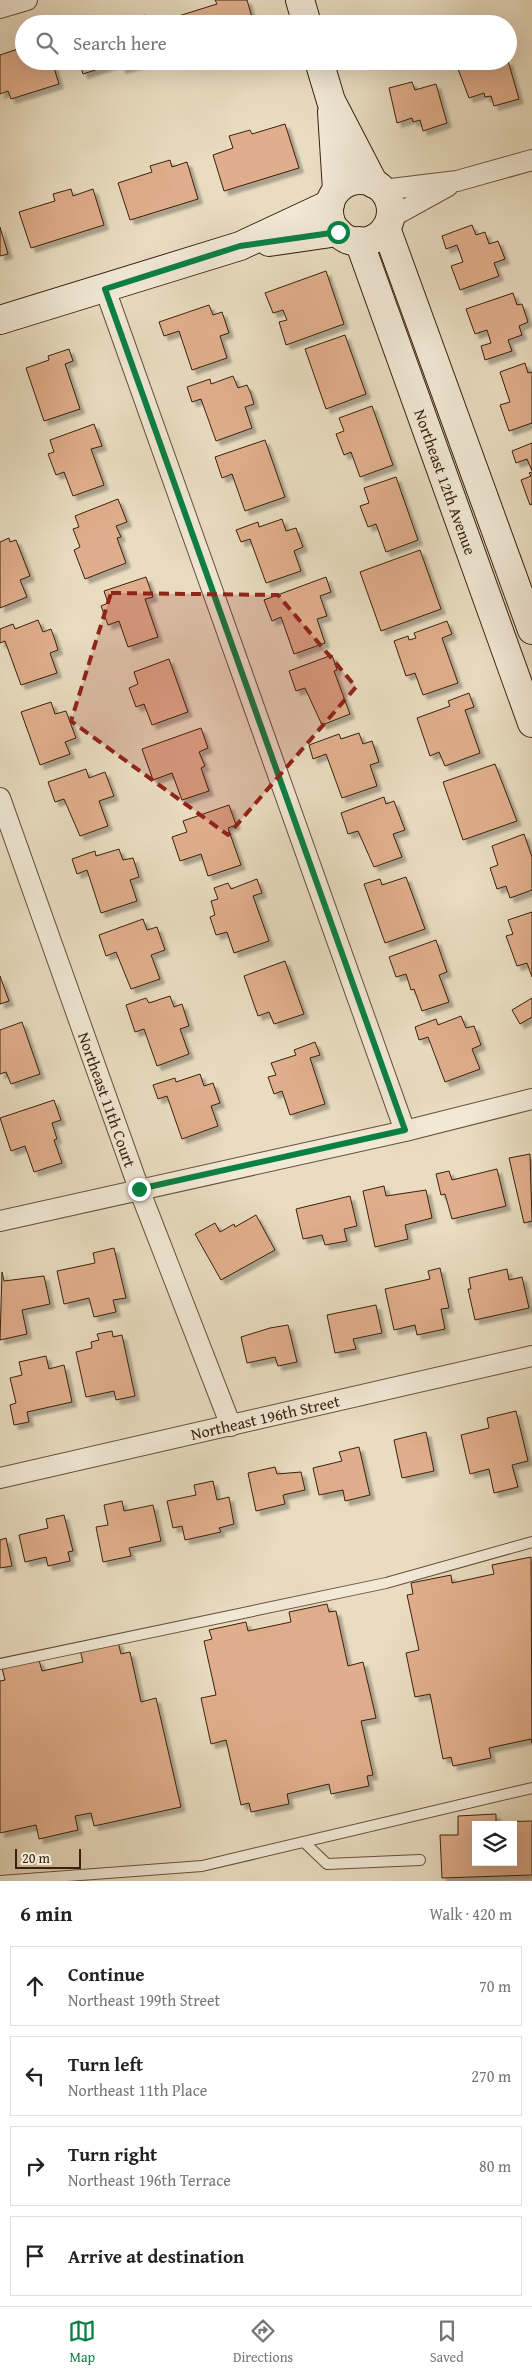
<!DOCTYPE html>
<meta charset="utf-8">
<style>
body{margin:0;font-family:"Gentium Book Plus",serif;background:#f2f2f2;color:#222}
.controls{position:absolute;right:15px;bottom:15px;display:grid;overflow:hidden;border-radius:0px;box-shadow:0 5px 20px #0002}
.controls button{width:45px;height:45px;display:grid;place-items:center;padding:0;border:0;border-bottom:1px solid #e0e0e0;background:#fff;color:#222;font:25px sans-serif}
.scale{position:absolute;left:15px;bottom:12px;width:66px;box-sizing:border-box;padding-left:5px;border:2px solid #39210c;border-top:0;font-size:14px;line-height:18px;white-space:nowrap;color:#39210c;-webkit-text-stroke:4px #f1e8d6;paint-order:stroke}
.stop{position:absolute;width:15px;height:15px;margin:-11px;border:4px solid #0b8043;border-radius:50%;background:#fff}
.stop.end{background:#0b8043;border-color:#fff;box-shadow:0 1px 5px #0008}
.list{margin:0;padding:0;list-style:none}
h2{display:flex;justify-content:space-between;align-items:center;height:65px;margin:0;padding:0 20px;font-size:21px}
h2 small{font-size:16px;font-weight:400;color:#767676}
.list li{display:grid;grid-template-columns:32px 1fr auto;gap:15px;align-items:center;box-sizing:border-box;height:80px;margin:0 10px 10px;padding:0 10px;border:1px solid #e0e0e0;border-radius:0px}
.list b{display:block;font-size:19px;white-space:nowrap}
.list p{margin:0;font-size:16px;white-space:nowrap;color:#767676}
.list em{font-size:16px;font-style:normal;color:#767676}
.icon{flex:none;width:28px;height:28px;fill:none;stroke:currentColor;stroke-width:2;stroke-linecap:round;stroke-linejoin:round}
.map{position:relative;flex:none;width:532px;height:1881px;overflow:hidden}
.search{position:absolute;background:#fff;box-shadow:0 5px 20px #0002;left:15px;right:15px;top:15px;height:55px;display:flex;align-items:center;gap:12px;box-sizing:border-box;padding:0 18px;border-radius:28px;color:#767676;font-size:19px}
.sheet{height:425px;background:#fff}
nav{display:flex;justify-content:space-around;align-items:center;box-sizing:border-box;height:70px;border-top:1px solid #e0e0e0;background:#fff;font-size:14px;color:#767676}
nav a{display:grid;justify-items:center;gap:2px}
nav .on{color:#0b8043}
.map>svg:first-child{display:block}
.building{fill:#e0ae8c;stroke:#39210c;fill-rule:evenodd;filter:url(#shadow)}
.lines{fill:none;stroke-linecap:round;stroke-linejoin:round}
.lane-casing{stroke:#655039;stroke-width:12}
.street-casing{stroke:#655039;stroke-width:22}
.secondary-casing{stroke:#39210c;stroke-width:30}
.lane{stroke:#f1e8d6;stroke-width:10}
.street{stroke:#f1e8d6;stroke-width:20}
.secondary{stroke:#f1e8d6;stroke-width:28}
.route{stroke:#0b8043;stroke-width:6}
.marked{fill:#8f2418;fill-opacity:0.2;stroke:#8f2418;stroke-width:4;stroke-dasharray:10 6;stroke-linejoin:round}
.labels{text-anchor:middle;stroke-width:4;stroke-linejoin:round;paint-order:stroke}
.street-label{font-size:16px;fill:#39210c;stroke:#f1e8d6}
</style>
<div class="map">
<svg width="532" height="1881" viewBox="0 0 532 1881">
<defs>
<filter id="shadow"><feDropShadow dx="4.5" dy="4.5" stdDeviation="1" flood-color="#0004"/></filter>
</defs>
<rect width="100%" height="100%" fill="#e9dcc0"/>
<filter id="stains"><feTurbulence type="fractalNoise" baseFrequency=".004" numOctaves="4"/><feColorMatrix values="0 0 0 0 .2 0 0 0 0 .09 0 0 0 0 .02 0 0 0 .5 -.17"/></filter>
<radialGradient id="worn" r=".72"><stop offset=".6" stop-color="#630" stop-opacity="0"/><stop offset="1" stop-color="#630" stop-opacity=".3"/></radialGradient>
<!-- building -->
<g class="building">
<polygon points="215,0 247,0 254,24 174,24 172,18 217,4"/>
<polygon points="146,15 148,24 116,24"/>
<polygon points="24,47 24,61 52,61 59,84 11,99 8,91 0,94 0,55"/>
<polygon points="79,61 139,61 140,64 121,69 120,62 83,74"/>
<polygon points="455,61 483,61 485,67 508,61 519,99 494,106 491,96 485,97 484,93 469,98"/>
<polygon points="412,82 415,90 436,84 447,123 423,131 420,120 413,122 412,118 397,123 389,88"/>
<polygon points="285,124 299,168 224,191 213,155 233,148 229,136 250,130 252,134"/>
<polygon points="170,160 172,167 187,162 198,199 130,220 118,183 152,172 150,166"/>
<polygon points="71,189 73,196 93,189 104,225 31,248 19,212 55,201 53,194"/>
<polygon points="472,225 476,235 485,232 489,244 498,241 505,259 494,263 499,276 460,290 451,266 463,262 457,245 446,249 442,236"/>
<polygon points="0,227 8,254 0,256"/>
<polygon points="326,271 344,324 286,345 279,322 287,320 283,310 273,313 265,293"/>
<polygon points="513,293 517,305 522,304 528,322 519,326 522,335 508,340 512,351 485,360 481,346 491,343 487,330 475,334 466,309"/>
<polygon points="209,305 213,315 222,312 229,333 220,336 227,358 192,370 179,331 164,336 159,322"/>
<polygon points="345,335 366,394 326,409 305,349"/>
<polygon points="69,349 73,361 65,364 80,409 44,421 26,368 49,360 48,356"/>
<polygon points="525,363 528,373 532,372 532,423 509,431 500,405 510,402 500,372"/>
<polygon points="233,376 238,388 247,385 251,394 254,404 245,407 252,428 216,441 201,399 192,402 187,387 210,379 211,384"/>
<polygon points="372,406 393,465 360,477 351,452 344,455 336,434 344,431 339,418"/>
<polygon points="94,424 102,446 91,449 104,485 73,496 64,472 56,475 48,454 54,452 50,440"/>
<polygon points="265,440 285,497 245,511 232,474 222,478 215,457"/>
<polygon points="532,443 532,471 527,459 516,463 512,451"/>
<polygon points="532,472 532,504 530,505 521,480 531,476 529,473"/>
<polygon points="396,477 418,540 386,552 376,524 368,527 360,506 369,503 364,488"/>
<polygon points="118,499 127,522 116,526 121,537 117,538 126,563 85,579 74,550 80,547 73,529 79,527 75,516"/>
<polygon points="282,519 286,531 296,528 303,547 294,551 301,571 266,583 250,539 241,542 236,530 258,522 259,527"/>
<polygon points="9,538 10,542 16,540 30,576 20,580 27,597 0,608 0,542"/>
<polygon points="420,550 441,609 381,631 360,572"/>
<polygon points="146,577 153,597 145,599 158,637 128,647 119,621 108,625 101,606 108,603 104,591"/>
<polygon points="326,577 331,592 320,596 327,616 317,619 325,643 294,654 281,617 272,621 264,600"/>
<polygon points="38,620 43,632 51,629 55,640 58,650 50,653 57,673 21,685 5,641 0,643 0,629 13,624 15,629"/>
<polygon points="447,621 452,634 442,638 458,683 423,695 415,673 406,676 394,641 408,636 409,640 416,638 414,633"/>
<polygon points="332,655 337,670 334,671 350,714 322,725 305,688 296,691 289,671"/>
<polygon points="169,659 188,712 152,725 144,704 136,707 129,688 138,684 134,672"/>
<polygon points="469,693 474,707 465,710 480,753 445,766 439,752 430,756 417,718 450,706 448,701"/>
<polygon points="51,702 55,714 66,711 76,738 65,742 70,754 40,765 21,712"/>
<polygon points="201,728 208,748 199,752 205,766 201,768 209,791 182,800 172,773 153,780 142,749"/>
<polygon points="359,733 363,744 372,741 379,762 370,765 377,786 342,798 326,754 313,759 309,745 339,734 341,739"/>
<polygon points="495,764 517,821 463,840 443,782"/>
<polygon points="86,769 89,778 105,772 114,796 99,801 108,826 80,836 64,799 55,802 48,782"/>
<polygon points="384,797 386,804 394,801 405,830 393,834 402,857 374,867 358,831 348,834 341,813"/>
<polygon points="229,805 236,825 228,828 241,865 208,876 201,854 180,861 172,837 187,832 183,821"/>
<polygon points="524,834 532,857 532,890 510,898 506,886 497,889 490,868 498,865 492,846"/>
<polygon points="119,849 123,860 133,858 136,867 139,877 130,880 137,901 101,913 87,870 77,874 72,859 95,851 96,856"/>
<polygon points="406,877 425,929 385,943 364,884 380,879 382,885"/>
<polygon points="257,879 262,893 253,896 269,941 234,953 227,932 216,935 210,917 215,915 211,901 218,899 214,888 228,883 231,889"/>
<polygon points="532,912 532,977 527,963 517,966 506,936 513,934 508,920"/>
<polygon points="143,919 147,930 157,927 165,950 151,955 160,979 131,989 116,952 106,956 99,935"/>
<polygon points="436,940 447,972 439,975 449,1002 422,1011 414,989 411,990 406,974 396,977 389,957"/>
<polygon points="285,961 304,1014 274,1024 269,1012 258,1016 244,976"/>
<polygon points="0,976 9,1001 0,1004"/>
<polygon points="170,996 174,1007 182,1004 189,1026 180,1029 189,1054 157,1066 144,1029 135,1032 126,1005 146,998 149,1003"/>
<polygon points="532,998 532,1017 520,1024 512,1010"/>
<polygon points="461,1016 466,1028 474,1026 481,1045 472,1049 480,1069 445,1082 428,1037 419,1040 415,1027 436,1019 438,1025"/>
<polygon points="22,1022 40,1074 11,1084 6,1072 0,1074 0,1030"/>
<polygon points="315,1042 320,1055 310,1058 325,1104 290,1115 282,1091 274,1094 268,1077 276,1075 271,1063 296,1055 294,1050"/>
<polygon points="200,1074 204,1086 213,1083 220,1103 211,1106 218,1126 182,1139 167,1096 158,1099 153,1085 175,1078 176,1082"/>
<polygon points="54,1100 61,1120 52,1123 57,1139 54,1140 62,1163 34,1172 25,1146 11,1151 0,1118"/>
<polygon points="530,1154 532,1221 524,1223 509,1158"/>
<polygon points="497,1169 506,1206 452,1219 445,1194 441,1195 436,1174 449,1171 452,1180"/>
<polygon points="384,1186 386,1196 426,1190 432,1218 405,1225 408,1239 375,1247 363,1191"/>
<polygon points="350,1196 357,1226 344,1229 347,1241 325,1245 322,1235 303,1239 296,1209"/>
<polygon points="256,1215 275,1250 221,1280 195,1234 215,1223 220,1232 234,1224 235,1227"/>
<polygon points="114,1248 126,1298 113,1300 116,1312 94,1317 89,1298 64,1304 57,1271 95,1263 93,1253"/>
<polygon points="440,1268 449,1308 441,1309 445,1329 417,1335 415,1325 394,1330 385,1289 430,1279 428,1271"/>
<polygon points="507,1269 509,1280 522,1277 529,1308 475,1320 468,1289 471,1289 469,1278"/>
<polygon points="2,1272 4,1281 44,1276 50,1304 22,1310 27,1334 0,1340"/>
<polygon points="376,1305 382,1333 353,1339 356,1349 335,1353 327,1315"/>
<polygon points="288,1325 297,1362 278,1366 275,1357 247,1363 241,1337 270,1328"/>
<polygon points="112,1331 113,1337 122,1335 135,1396 116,1400 114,1391 86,1397 76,1352 92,1348 91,1342 99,1340 97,1334"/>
<polygon points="46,1356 49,1369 64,1365 72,1402 27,1412 29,1422 14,1425 10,1405 16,1403 10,1378 22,1375 19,1362"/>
<polygon points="516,1411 528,1461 512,1465 518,1487 494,1493 489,1469 470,1474 461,1435 489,1428 487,1418"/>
<polygon points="426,1432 434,1471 402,1478 394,1440"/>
<polygon points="359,1447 370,1495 345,1501 343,1490 319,1495 313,1468 342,1461 339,1452"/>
<polygon points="275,1467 277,1474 301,1472 305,1490 283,1495 285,1504 256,1511 248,1473"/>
<polygon points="213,1481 217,1500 229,1497 234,1524 219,1528 221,1532 185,1540 182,1526 173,1528 167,1501 196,1495 194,1485"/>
<polygon points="122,1501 124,1511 153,1505 161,1541 129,1548 131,1556 103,1562 96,1527 108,1525 104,1505"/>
<polygon points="64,1515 73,1551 68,1552 70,1561 48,1566 46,1557 25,1562 19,1535 48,1528 46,1519"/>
<polygon points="6,1538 12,1566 0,1568 0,1540"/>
<polygon points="531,1557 532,1743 531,1739 489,1748 491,1758 453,1766 451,1757 443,1759 430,1694 415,1697 406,1653 419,1650 407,1595 413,1594 411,1583 451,1575 452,1583 494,1574 492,1565"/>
<polygon points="327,1604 329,1612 336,1611 348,1666 363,1662 376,1718 361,1721 373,1775 367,1776 369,1786 331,1794 329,1784 287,1794 289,1804 251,1812 249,1803 241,1805 226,1740 211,1744 201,1698 216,1695 204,1641 212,1639 209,1630 246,1622 248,1631 291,1622 289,1612"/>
<polygon points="118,1642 121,1654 130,1652 141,1702 156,1698 181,1807 94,1826 91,1813 75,1816 78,1830 39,1839 36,1825 0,1833 0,1681 5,1680 2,1668 39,1660 42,1671 83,1662 80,1650"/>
<path d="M496,1814V1822L532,1821V1875L442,1878L440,1835H458V1816ZM476,1825H513V1862H476Z"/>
</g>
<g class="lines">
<!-- lane casing -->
<g class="lane-casing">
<g id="lane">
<polyline points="0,1664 386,1583 532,1542"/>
<polyline points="304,1842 327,1864 420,1860"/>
<polyline points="0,1881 202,1866 532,1788"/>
</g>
</g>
<!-- street casing -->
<g class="street-casing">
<g id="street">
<polyline points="0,8 27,0"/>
<polyline points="383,190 457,181 532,160"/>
<polyline points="390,218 448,186"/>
<polyline points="105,289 405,1131"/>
<path id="s1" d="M0,798L139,1189L231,1426"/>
<polyline points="0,1221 405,1131 532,1099"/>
<path id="s2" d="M0,1478L532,1356"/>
</g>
</g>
<!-- secondary casing -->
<g class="secondary-casing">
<g id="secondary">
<polyline points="300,0 307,24"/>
<polyline points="319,61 331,101 374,184"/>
<polyline points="332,112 337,190"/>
<circle cx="360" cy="211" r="31"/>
<polyline points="386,228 532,630"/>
<path id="s3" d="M359,241L532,723"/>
<polyline points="269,242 338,232"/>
<polyline points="0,320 240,246 330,204"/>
</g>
</g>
<!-- lane -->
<use href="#lane" class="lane"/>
<!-- street -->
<use href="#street" class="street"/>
<!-- secondary -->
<use href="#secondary" class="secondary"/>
</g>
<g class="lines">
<!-- route -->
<polyline class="route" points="139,1189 405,1130 105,289 240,246 338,232"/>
</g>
<!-- marked area -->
<path class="marked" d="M111,593L278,595L356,687L228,835L71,721Z"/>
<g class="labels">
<!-- street labels -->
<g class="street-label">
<text dy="6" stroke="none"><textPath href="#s3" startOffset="256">Northeast 12th Avenue</textPath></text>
<text dy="6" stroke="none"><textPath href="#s1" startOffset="320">Northeast 11th Court</textPath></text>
<text dy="6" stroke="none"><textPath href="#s2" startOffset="272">Northeast 196th Street</textPath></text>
</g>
</g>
<rect width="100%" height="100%" filter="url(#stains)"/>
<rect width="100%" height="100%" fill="url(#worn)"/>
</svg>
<div class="controls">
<button><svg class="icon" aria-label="layers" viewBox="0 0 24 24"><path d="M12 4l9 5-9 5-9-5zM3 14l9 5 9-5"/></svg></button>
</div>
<div class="scale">20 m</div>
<div class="stop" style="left:338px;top:232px"></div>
<div class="stop end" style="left:139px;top:1189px"></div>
<div class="search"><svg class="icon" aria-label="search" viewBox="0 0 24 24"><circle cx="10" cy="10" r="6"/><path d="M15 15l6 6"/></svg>Search here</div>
</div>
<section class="sheet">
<h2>6 min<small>Walk · 420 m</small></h2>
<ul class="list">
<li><svg class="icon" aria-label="ahead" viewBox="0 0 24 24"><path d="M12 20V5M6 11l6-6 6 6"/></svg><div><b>Continue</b><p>Northeast 199th Street</p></div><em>70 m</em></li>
<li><svg class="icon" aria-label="left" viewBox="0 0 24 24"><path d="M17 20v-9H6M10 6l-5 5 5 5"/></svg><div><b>Turn left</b><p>Northeast 11th Place</p></div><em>270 m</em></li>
<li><svg class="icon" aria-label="right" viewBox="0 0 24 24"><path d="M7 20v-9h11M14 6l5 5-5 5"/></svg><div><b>Turn right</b><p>Northeast 196th Terrace</p></div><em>80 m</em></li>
<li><svg class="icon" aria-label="arrive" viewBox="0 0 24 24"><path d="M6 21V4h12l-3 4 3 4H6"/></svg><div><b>Arrive at destination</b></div></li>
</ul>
</section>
<nav>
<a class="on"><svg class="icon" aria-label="map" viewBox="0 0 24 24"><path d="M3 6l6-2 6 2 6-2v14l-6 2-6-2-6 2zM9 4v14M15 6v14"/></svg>Map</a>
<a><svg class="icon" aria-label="directions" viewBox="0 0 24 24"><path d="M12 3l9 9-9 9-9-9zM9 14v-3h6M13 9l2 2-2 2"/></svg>Directions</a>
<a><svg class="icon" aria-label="saved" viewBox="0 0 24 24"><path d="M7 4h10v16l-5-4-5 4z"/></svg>Saved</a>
</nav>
